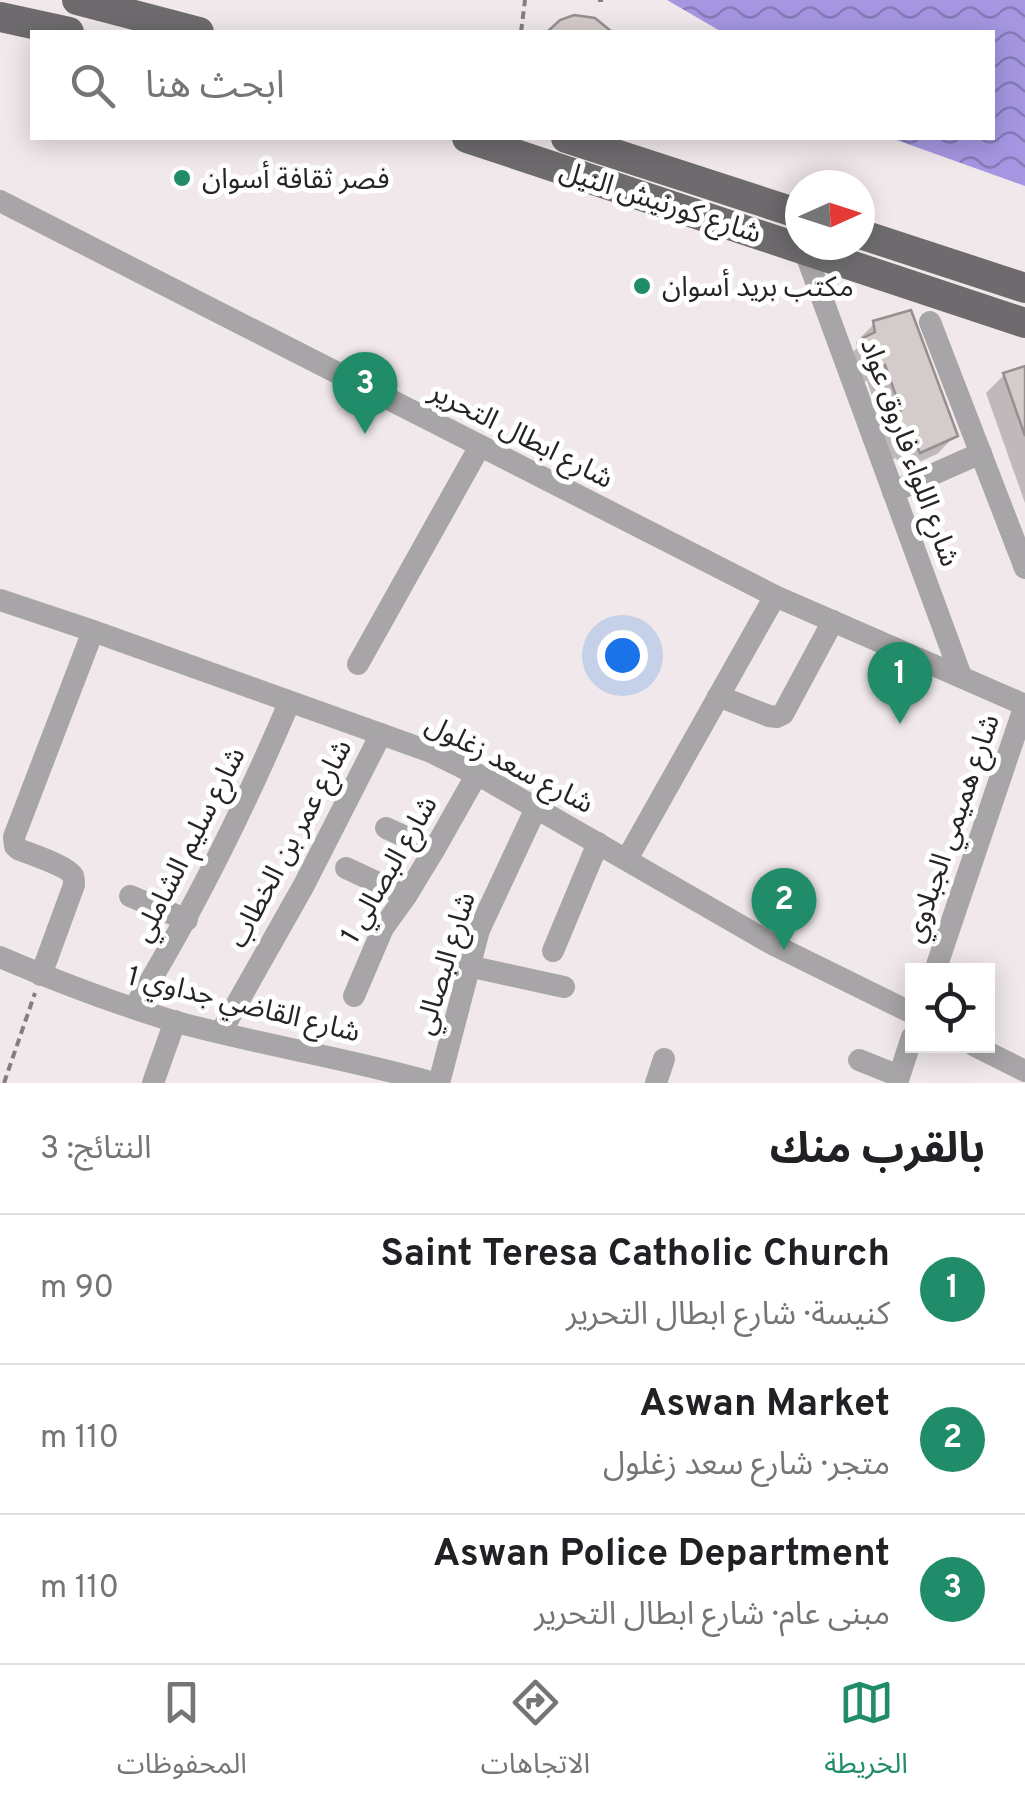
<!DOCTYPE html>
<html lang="ar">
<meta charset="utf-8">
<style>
body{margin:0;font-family:Overpass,"Noto Sans Arabic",sans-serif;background:#f6f6f6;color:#202124;direction:rtl}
.controls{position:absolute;right:30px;bottom:30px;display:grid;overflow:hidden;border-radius:0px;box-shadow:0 5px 25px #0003}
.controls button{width:90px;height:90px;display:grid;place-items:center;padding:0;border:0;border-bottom:2px solid #e0e0e0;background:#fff;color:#202124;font:50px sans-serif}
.compass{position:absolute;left:785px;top:170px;width:90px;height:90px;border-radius:50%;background:#fff;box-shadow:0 5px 25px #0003;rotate:87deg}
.you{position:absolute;left:622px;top:655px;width:35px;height:35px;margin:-25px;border:8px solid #fff;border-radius:50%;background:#1a73e8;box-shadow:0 0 0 15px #1a73e833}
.badge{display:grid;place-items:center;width:65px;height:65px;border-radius:50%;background:#218c6a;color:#fff;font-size:32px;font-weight:700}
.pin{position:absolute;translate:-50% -82px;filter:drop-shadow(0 2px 5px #0008)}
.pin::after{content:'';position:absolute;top:52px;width:35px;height:30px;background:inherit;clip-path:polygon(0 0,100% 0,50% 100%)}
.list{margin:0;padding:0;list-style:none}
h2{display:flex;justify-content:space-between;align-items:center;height:130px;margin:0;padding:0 40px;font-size:42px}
h2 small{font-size:32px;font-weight:400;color:#757577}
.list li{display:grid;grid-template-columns:65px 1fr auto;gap:30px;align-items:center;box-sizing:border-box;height:150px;padding:0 40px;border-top:2px solid #e0e0e0}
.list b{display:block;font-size:38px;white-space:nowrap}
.list p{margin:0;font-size:32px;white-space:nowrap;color:#757577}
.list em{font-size:32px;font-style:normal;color:#757577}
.icon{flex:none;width:55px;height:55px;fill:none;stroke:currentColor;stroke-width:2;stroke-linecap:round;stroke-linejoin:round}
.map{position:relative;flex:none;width:1025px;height:1083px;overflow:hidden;direction:ltr}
.search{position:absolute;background:#fff;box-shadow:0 5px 25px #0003;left:30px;right:30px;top:30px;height:110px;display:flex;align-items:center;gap:25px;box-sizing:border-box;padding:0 35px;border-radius:0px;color:#757577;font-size:38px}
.sheet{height:580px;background:#fff}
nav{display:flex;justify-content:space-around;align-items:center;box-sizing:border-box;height:140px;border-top:2px solid #e0e0e0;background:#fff;font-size:28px;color:#757577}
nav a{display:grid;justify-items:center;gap:5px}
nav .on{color:#218c6a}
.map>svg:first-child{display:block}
.water{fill:url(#water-waves)}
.shadow{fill:#0003}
.building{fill:#d4cccb;stroke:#968f8e;stroke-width:2.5}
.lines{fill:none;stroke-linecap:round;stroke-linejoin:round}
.path{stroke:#837e7f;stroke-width:4;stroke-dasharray:8 5;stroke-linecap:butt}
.minor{stroke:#a7a5a7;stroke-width:22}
.major{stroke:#6e6b6e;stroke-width:30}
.poi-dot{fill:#218c6a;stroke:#fff;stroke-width:4}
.labels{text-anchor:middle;stroke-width:10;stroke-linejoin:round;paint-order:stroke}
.poi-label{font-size:28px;fill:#272425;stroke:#fff;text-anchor:start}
.street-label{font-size:28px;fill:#272425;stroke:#fff}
</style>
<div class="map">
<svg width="1025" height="1083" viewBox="0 0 1025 1083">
<defs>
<pattern id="water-waves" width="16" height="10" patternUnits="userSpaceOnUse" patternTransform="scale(2.5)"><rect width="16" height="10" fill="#a596e2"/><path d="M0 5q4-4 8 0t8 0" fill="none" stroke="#867ab7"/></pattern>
</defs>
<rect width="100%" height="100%" fill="#f0e8ea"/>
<!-- water -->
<polygon class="water" points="667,0 1025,0 1025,186 891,138 992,138 992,32 722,32"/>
<!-- shadow -->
<g class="shadow">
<polygon points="875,323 955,436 937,454 901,470 896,458 886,463 874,437 883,428 867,381 856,384 847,358 857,348 856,342"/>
<polygon points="1025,369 1025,503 986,393 1004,375"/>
</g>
<!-- building -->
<g class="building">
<polygon points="574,15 595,18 612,32 547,32 560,20"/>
<polygon points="911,310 958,436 920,453 915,442 904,447 891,417 901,410 885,365 873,368 863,338 875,332 873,321"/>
<polygon points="1025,366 1025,436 1003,373"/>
</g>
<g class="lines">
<!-- path -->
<g class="path">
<polyline points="598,0 603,0"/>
<polyline points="521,32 525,0"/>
<polyline points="4,1083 35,993"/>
</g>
<!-- minor -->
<g class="minor">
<polyline points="0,201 775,596 1025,705"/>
<polyline points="804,249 961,676"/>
<polyline points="930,322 1025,568"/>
<polyline points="893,492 981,453"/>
<polyline points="0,600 93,631 431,752 484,778 774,945 912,1013"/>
<polyline points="358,664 480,446"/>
<polyline points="718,696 769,716 777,717 783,714 833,621"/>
<polyline points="386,828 434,850"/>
<polyline points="627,859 775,596"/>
<polyline points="346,868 406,896"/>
<polyline points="130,896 187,920"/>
<polyline points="553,951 598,843"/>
<path d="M0,957C56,981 114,1003 173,1021C259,1045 348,1058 434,1083"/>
<polyline points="468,966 564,987"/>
<polyline points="935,971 1025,705"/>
<path d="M41,975L74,885C74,882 74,878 73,876C68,866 30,854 18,849L15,846L14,837L93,631"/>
<polyline points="354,996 383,928 406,896 434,850 477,774"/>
<path d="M134,1008C194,910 244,809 289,703"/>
<polyline points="221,1032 304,885 381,734"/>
<polyline points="975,1046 1025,1071"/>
<polyline points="859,1060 899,1076"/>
<polyline points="153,1083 175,1021"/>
<polyline points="439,1083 479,930 536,808"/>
<polyline points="656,1083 664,1059"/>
<polyline points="897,1083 912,1037"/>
</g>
<!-- major -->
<g class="major">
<polyline points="77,0 199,32"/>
<polyline points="0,17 69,32"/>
<polyline points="467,138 1025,323"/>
<polyline points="566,138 800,214"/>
<polyline points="860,234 1025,288"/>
</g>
</g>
<!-- markers -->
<g class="poi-dot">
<circle cx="182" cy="178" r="10"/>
<circle cx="642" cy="286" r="10"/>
</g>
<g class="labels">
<!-- poi labels -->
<g class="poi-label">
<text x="202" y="188">فصر ثقافة أسوان</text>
<text x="662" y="296">مكتب بريد أسوان</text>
</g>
<!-- street labels -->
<g class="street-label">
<text transform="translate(661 201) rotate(18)" y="10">شارع كورنيش النيل</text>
<text transform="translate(522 434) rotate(27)" y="10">شارع ابطال التحرير</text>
<text transform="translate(911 452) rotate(70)" y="10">شارع اللواء فاروق عواد</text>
<text transform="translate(510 763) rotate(27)" y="10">شارع سعد زغلول</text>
<text transform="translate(951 828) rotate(-71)" y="10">شارع هميمي الجبلاوي</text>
<text transform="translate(289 843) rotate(-62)" y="10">شارع عمر بن الخطاب</text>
<text transform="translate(188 844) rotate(-63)" y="10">شارع سليم الشاملي</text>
<text transform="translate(388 869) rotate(-60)" y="10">شارع البصالي 1</text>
<text transform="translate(444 963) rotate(-73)" y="10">شارع البصالي</text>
<text transform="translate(244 1003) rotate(14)" y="10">شارع القاضي جداوي 1</text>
</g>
</g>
</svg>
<div class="controls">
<button><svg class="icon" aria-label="locate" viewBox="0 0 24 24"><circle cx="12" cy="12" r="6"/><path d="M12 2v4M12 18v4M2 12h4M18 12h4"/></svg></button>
</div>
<svg class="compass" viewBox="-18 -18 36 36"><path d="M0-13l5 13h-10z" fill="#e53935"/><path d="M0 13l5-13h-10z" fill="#757577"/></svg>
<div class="you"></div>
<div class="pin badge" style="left:900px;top:724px">1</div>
<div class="pin badge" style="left:784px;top:950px">2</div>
<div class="pin badge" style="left:365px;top:434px">3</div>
<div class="search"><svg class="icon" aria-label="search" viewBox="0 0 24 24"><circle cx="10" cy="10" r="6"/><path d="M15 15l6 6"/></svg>ابحث هنا</div>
</div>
<section class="sheet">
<h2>بالقرب منك<small>النتائج: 3</small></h2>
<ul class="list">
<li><span class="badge">1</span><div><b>Saint Teresa Catholic Church</b><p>كنيسة · شارع ابطال التحرير</p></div><em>90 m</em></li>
<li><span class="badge">2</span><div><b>Aswan Market</b><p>متجر · شارع سعد زغلول</p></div><em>110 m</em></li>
<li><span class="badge">3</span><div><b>Aswan Police Department</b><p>مبنى عام · شارع ابطال التحرير</p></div><em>110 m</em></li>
</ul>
</section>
<nav>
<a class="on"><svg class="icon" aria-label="map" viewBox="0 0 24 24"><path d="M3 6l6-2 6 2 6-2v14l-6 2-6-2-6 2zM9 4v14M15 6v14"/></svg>الخريطة</a>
<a><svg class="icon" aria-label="directions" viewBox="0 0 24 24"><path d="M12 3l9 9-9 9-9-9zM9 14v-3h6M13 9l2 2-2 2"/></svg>الاتجاهات</a>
<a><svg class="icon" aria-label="saved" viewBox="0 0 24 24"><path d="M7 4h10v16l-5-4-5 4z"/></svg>المحفوظات</a>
</nav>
